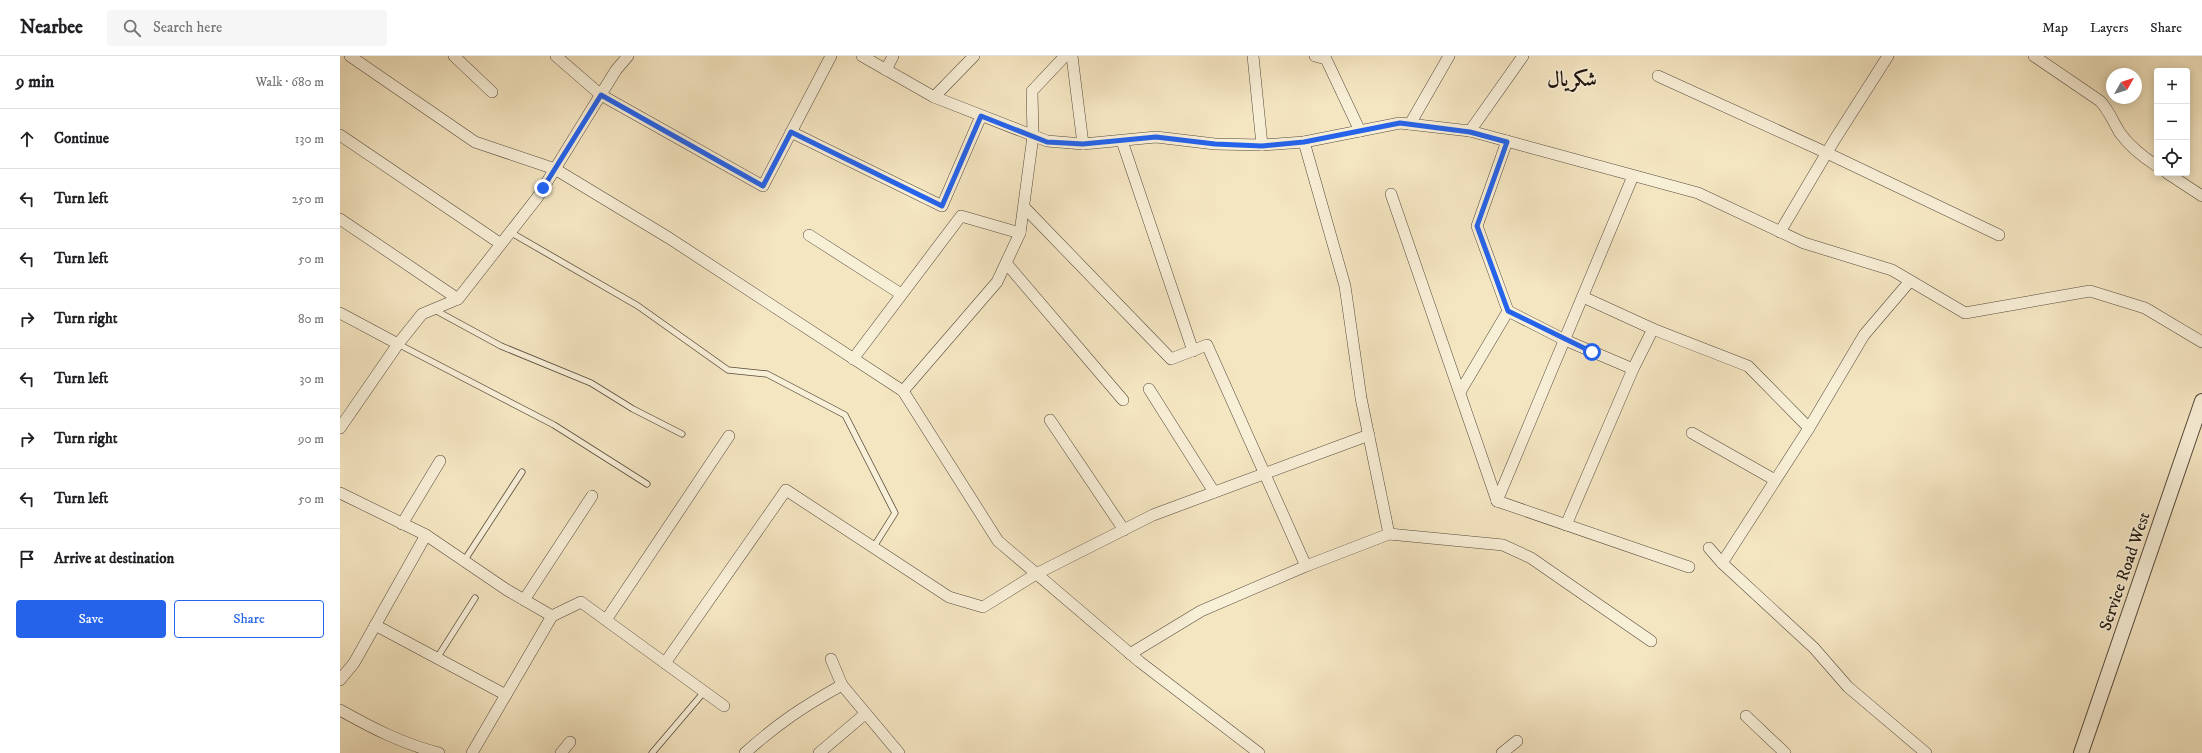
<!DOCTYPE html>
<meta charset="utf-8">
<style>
body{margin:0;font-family:"IM FELL DW Pica",Amiri,serif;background:#f6f6f6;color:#202124}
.controls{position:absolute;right:12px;top:12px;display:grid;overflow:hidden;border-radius:4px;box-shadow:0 2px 10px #0003}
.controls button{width:36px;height:36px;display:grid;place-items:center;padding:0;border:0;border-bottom:1px solid #e0e0e0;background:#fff;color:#202124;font:20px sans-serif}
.compass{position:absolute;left:1766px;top:12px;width:36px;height:36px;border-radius:50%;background:#fff;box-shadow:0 2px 10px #0003;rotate:51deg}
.stop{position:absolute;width:12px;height:12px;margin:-9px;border:3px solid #2563eb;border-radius:50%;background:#fff}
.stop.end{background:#2563eb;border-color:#fff;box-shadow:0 1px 4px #0008}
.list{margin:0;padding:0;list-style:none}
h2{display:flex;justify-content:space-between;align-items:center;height:52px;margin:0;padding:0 16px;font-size:17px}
h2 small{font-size:13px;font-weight:400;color:#757577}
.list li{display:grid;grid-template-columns:26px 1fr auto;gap:12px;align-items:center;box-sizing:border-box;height:60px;padding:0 16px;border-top:1px solid #e0e0e0}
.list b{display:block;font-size:15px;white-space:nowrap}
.list em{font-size:13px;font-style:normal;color:#757577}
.actions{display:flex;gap:8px;padding:12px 16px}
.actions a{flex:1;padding:9px 0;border:1px solid #2563eb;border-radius:4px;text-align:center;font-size:14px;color:#2563eb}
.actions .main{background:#2563eb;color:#fff}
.icon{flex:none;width:22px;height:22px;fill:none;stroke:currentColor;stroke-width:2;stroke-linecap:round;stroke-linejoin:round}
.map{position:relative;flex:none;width:1862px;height:697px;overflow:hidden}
header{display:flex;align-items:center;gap:24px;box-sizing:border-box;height:56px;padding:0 20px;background:#fff;border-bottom:1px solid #e0e0e0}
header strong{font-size:19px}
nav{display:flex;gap:22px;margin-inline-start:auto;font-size:14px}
.search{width:280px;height:36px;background:#f6f6f6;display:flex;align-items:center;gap:10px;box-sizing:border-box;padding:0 14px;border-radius:4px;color:#757577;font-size:15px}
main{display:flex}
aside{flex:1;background:#fff}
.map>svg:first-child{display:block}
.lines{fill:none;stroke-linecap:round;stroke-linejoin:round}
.service-casing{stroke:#54493b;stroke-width:7}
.minor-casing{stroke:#54493b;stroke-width:12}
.tertiary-casing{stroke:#54493b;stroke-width:16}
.service{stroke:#f8efd7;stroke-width:5.5}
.minor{stroke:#f8efd7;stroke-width:11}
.tertiary{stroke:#f8efd7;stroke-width:14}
.route{stroke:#2563eb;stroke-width:5}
.labels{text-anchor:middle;stroke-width:3.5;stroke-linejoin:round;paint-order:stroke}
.street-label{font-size:17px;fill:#1f150e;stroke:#f8efd7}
.district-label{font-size:21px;font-weight:bold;fill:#1f150e;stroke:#f8efd7}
</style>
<header>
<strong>Nearbee</strong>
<div class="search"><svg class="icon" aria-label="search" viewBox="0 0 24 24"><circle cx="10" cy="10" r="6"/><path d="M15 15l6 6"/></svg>Search here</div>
<nav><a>Map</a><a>Layers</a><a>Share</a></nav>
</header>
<main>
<aside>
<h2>9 min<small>Walk · 680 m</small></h2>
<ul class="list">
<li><svg class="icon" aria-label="ahead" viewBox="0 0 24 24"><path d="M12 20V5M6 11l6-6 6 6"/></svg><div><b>Continue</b></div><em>130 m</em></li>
<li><svg class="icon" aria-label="left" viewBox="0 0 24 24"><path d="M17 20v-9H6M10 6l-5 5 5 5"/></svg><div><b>Turn left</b></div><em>250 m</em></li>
<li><svg class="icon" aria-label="left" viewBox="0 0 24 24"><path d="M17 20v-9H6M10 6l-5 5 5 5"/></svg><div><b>Turn left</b></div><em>50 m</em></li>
<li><svg class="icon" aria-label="right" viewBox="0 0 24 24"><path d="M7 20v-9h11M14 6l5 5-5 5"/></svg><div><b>Turn right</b></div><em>80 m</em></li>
<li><svg class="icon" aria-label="left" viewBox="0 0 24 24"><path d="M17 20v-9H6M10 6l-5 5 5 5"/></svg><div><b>Turn left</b></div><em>30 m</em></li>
<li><svg class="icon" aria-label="right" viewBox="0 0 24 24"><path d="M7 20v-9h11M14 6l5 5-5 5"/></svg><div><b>Turn right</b></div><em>90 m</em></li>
<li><svg class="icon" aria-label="left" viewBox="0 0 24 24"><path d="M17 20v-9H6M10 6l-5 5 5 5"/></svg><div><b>Turn left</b></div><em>50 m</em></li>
<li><svg class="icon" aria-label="arrive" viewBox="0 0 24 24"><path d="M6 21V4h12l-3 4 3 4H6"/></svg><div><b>Arrive at destination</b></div></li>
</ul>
<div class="actions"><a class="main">Save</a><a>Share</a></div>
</aside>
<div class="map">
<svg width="1862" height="697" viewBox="0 0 1862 697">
<rect width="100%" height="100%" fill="#f5e6c2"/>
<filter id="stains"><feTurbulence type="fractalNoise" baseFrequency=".005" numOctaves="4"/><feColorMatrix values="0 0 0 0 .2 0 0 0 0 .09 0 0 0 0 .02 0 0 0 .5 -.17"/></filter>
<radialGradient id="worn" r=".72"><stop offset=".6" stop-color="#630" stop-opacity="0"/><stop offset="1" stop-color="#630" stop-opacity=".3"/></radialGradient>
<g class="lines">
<!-- service casing -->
<g class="service-casing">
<g id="service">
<polyline points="170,176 298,250 388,314 427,318 505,359 555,457 533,492"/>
<polyline points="93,253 161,290 251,327 293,353 342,378"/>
<polyline points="58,288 214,369 307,428"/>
<polyline points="124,505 182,416"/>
<polyline points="97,602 135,542"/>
<polyline points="312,697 364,636"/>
</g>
</g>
<!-- minor casing -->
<g class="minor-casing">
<g id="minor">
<polyline points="10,0 135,86 215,113 329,182 563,335 658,485 800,606 919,697"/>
<polyline points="114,0 152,36"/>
<polyline points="216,0 261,39 423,130 491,0"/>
<polyline points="522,0 594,41 707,85 743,88 816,81 875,88 922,89 964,86 1060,67 1130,75 1358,137 1464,187 1552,214 1625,257 1750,235 1805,252 1862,286"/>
<polyline points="732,0 743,88"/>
<polyline points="913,0 922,89"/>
<polyline points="975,0 986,3 1020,75"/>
<path d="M1694,0L1760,45C1769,54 1773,66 1780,77C1790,91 1803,101 1817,110"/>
<polyline points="546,14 553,0"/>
<polyline points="1318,20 1487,97 1659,179"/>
<polyline points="594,41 634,0"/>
<polyline points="1070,68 1109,0"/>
<polyline points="1130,75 1183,0"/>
<polyline points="451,76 602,150 641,60"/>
<polyline points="0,79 161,188"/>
<polyline points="782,85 853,295"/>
<polyline points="1167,85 1137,170 1168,255 1225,284 1293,313"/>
<polyline points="964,86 1005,230 1021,342 1049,478"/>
<polyline points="1827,117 1862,140"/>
<polyline points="1051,138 1157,445"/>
<polyline points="684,151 831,303 867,289 966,510"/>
<polyline points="0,163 118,243"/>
<polyline points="1440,176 1495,83 1548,0"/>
<polyline points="469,179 561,238"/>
<polyline points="666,207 783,344"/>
<polyline points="1243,241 1313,273 1408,310 1469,372"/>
<polyline points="0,257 58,288 82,258 118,243 197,142 276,14 288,0"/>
<polyline points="513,303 621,160 680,177"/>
<polyline points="809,333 874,436"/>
<polyline points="563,335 657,226 680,177 693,80 692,35 725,0"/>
<polyline points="1120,336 1168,255"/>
<polyline points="710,364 784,474"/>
<polyline points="0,372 58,288"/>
<polyline points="1352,377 1435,424"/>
<polyline points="0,437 86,479 167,534 212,560"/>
<polyline points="1157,445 1293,120"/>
<polyline points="1157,445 1349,511"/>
<polyline points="62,468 100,405"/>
<polyline points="1226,469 1293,313 1313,273"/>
<polyline points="1369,492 1382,507 1474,592 1508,631 1586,697"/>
<polyline points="1382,507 1469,372 1524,279 1570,225"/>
<polyline points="184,544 252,440"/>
<polyline points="266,564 389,380"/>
<polyline points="35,569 166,639"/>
<polyline points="790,598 861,555 966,510 1049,478 1163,489 1191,502 1311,585"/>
<polyline points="491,603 502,629 559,697"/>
<polyline points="325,607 446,434 609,541 643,551 696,518 813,459 1029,379"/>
<polyline points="0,624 14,607 86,479"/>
<path d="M0,654C32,672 63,688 99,697"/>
<polyline points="1406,660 1445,697"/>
<polyline points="132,697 212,560 241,546 384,650"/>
<polyline points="221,697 230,686"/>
<path d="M405,697C437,668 464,650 502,629"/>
<polyline points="479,697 525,658"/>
<polyline points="1162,697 1177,685"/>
</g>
</g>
<!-- tertiary casing -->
<g class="tertiary-casing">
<polyline id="tertiary" points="1741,697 1862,345"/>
</g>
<!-- service -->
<use href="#service" class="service"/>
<!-- minor -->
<use href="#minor" class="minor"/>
<!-- tertiary -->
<use href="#tertiary" class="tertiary"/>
</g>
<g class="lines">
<!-- route -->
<polyline class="route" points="203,132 261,39 423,130 451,76 602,150 641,60 707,86 743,88 816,81 875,88 922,90 964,86 1060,67 1130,76 1167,86 1137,170 1168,255 1252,296"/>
</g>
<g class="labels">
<!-- street labels -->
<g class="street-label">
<text transform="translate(1784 515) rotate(-71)" y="6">Service Road West</text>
</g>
<!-- district labels -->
<g class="district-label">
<text x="1232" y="30">شکریال</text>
</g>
</g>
<rect width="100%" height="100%" filter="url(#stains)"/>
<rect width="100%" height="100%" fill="url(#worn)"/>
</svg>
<div class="controls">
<button>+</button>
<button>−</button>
<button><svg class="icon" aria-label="locate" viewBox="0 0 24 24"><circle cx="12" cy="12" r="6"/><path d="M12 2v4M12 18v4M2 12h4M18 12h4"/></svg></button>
</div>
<svg class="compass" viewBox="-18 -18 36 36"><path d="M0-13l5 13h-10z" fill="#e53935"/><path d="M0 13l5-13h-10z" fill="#757577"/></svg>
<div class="stop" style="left:1252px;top:296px"></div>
<div class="stop end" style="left:203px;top:132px"></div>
</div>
</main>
